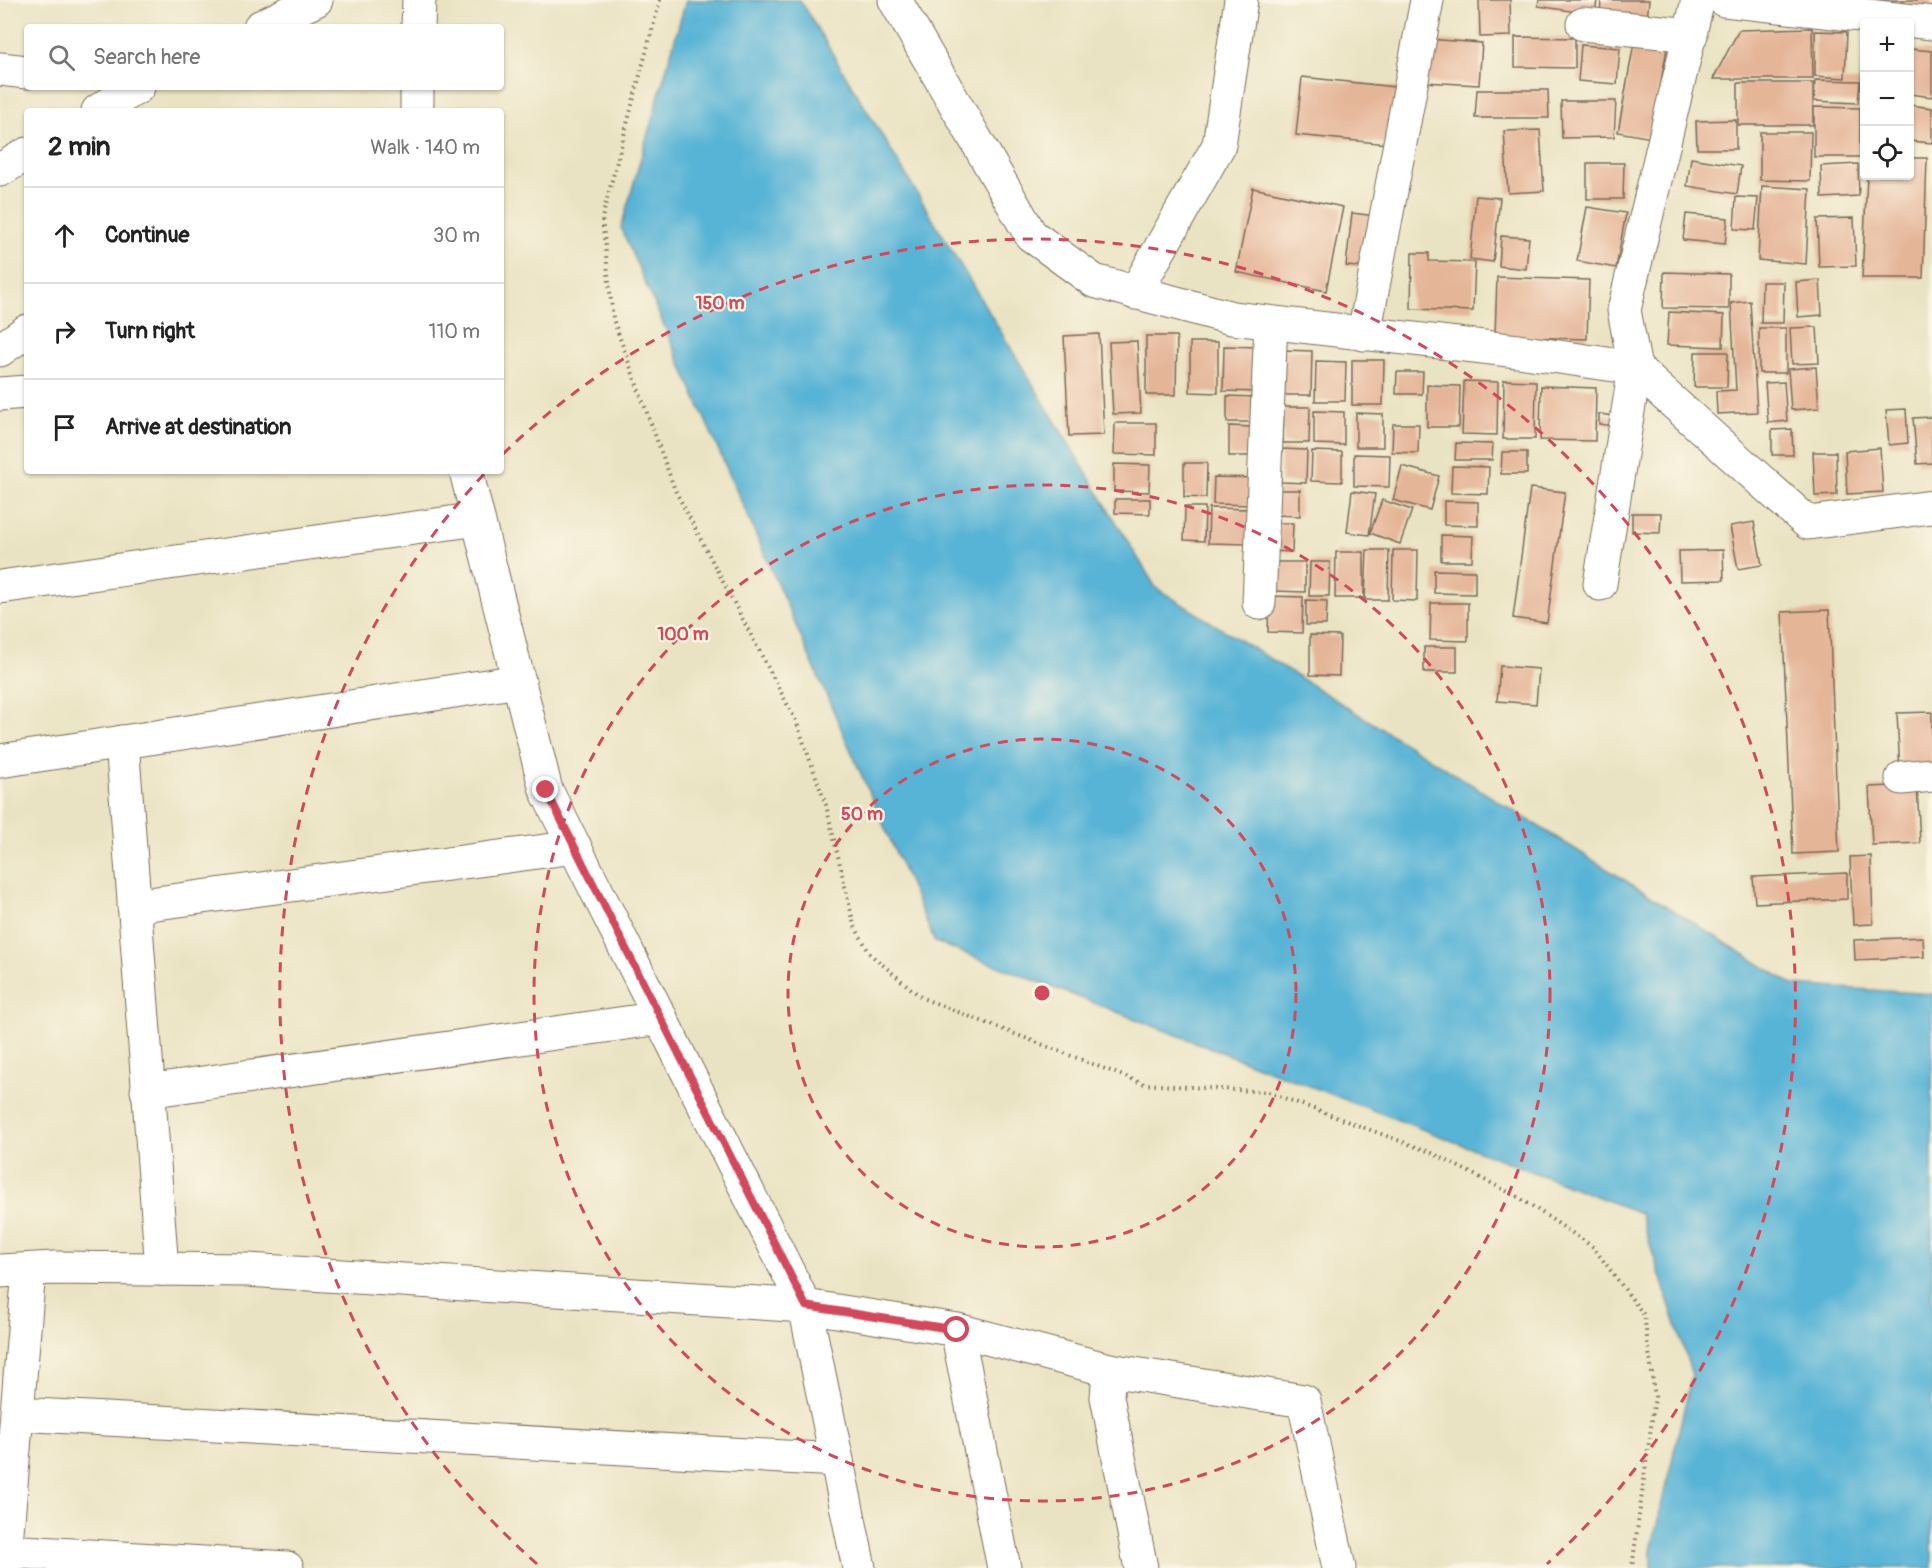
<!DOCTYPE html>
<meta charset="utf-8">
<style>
body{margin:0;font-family:Pangolin,sans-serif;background:#f6f6f6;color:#222}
.controls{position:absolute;right:18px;top:18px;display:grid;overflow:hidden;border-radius:6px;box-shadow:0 2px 4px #0004}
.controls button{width:54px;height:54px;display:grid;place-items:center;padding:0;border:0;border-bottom:2px solid #e0e0e0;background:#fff;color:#222;font:30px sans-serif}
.stop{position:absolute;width:18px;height:18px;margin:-14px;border:4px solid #d1495b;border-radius:50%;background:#fff}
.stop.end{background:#d1495b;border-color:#fff;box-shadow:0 2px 6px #0008}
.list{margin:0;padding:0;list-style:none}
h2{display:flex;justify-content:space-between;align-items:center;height:78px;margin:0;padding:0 24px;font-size:26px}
h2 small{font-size:20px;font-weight:400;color:#767676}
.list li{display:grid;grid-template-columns:39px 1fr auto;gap:18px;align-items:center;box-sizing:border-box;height:96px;padding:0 24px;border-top:2px solid #e0e0e0}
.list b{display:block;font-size:22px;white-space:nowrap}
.list em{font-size:20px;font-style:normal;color:#767676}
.icon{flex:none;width:33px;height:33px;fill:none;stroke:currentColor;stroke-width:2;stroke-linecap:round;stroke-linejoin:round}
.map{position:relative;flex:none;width:1932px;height:1568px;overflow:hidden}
.search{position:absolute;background:#fff;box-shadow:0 2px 4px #0004;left:24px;top:24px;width:480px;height:66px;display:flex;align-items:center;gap:15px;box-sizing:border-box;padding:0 21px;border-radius:6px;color:#767676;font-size:22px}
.panel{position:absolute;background:#fff;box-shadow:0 2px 4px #0004;left:24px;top:108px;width:480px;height:366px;border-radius:6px}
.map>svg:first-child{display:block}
.water{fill:#58b4d6;stroke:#4a6f7a;stroke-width:1.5}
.building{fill:#e5b598}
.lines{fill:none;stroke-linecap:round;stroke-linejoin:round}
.minor-casing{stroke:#786b58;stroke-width:35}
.path{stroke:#786b58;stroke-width:4;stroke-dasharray:1.5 4.5;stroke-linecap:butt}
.minor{stroke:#fff;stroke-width:33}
.route{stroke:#d1495b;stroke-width:8}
.ring{fill:none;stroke:#d1495b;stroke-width:3;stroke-dasharray:10 8}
.centre{fill:#d1495b;stroke:#fcf5e5;stroke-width:3}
.ring-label{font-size:18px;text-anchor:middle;font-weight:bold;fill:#d1495b;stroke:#fcf5e5;stroke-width:4.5;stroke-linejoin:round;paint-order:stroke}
</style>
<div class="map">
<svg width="1932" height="1568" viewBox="0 0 1932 1568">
<rect width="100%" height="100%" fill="#fcf5e5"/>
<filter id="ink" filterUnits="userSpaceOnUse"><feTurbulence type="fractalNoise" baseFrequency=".0167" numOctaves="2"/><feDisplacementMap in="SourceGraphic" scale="12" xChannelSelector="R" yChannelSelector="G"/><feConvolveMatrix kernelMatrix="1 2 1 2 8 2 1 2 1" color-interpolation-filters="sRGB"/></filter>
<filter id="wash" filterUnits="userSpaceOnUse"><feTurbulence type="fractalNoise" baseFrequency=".008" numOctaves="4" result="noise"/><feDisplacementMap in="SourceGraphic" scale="24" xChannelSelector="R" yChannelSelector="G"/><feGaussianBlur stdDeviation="1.35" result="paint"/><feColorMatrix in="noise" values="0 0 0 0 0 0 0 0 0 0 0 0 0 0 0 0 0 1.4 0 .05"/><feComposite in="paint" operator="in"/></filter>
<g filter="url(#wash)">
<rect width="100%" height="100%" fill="#eae3c3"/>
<!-- water -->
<polygon class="water" points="686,0 800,0 1156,588 1793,985 1932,994 1932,1568 1651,1568 1651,1550 1692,1375 1640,1213 935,942 621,228"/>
<g id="blocks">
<!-- building -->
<g class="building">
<polygon points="1479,0 1510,0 1511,36 1480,37"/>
<polygon points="1539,0 1597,0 1595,15 1538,6"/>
<polygon points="1601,0 1649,0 1647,20 1600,16"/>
<polygon points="1861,0 1932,0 1932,14"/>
<polygon points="1812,28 1813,79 1713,79 1739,30"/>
<polygon points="1815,31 1847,32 1845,78 1815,76"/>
<polygon points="1515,37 1575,38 1575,68 1515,67"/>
<polygon points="1635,37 1668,43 1651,138 1618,132"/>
<polygon points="1426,39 1482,43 1479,85 1424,82"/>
<polygon points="1581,45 1620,48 1617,84 1578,81"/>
<polygon points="1863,48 1864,48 1864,89 1861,89"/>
<polygon points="1910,49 1932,51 1932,97 1910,94"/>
<polygon points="1302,77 1404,88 1398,145 1296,135"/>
<polygon points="1815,80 1860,81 1858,103 1814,101"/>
<rect x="1738" y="83" width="75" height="42"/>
<polygon points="1477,90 1548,90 1549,118 1475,118"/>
<rect x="1862" y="99" width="2" height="46"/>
<polygon points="1561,101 1616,101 1614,137 1562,138"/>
<polygon points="1910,105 1932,108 1932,143 1910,141"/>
<polygon points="1814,107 1860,108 1860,157 1814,157"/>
<polygon points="1736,120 1736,149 1697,149 1696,121"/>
<polygon points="1540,130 1544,191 1508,193 1504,131"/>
<polygon points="1760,132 1811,132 1810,181 1760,180"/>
<polygon points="1691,158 1741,166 1737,194 1687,186"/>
<polygon points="1910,158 1927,158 1923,278 1862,278 1867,176 1910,176"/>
<polygon points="1587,163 1624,163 1623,199 1587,199"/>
<polygon points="1858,164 1859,196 1822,198 1821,166"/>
<polygon points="1762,186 1810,189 1806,264 1758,260"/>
<polygon points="1253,188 1343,207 1326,291 1236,272"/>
<polygon points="1476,196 1500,198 1493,262 1470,259"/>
<polygon points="1736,197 1758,198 1755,230 1734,229"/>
<polygon points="1587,207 1626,213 1616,268 1577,261"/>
<polygon points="1352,213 1375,216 1369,268 1346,266"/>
<polygon points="1686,214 1728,218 1725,244 1683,240"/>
<polygon points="1854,218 1856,266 1819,267 1817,219"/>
<polygon points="1501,236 1529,238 1526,269 1499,266"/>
<polygon points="1412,253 1429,253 1429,261 1475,262 1473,311 1411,309"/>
<polygon points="1664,272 1729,274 1729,309 1663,308"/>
<polygon points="1497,277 1589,280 1587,339 1495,336"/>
<polygon points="1820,280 1822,315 1798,317 1796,282"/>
<polygon points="1762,282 1784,282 1783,323 1761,323"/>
<polygon points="1750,301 1757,412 1717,414 1716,391 1736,390 1731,303"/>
<polygon points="1669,312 1724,315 1723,347 1667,345"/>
<polygon points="1817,327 1819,363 1792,364 1790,328"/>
<rect x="1759" y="328" width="27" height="45"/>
<polygon points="1099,334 1104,435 1069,436 1064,336"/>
<polygon points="1146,336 1177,336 1176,395 1146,395"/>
<polygon points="1137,341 1141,413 1113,414 1109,342"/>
<polygon points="1190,342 1218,342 1218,393 1190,392"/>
<polygon points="1224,346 1261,347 1260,392 1223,391"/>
<polygon points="1282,350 1312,351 1311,395 1281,395"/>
<polygon points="1695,352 1728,352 1727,387 1694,387"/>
<polygon points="1352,360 1384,360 1383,405 1352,405"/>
<polygon points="1316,361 1346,362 1345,401 1315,401"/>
<polygon points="1816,367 1819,408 1791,410 1788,369"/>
<polygon points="1397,372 1423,372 1422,394 1396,394"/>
<polygon points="1504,380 1536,381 1535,439 1503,439"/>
<polygon points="1464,381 1498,382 1497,435 1462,434"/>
<polygon points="1784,382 1787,421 1768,423 1765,383"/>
<polygon points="1427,385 1460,386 1459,427 1427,427"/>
<polygon points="1541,386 1596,388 1595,441 1540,440"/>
<polygon points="1227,396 1255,397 1254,422 1227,422"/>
<polygon points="1284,407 1310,407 1309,443 1283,443"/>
<polygon points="1906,409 1908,443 1889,445 1886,410"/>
<polygon points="1314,411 1344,412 1344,445 1314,444"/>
<polygon points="1356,413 1383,414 1383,447 1356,447"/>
<polygon points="1599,414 1622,417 1621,427 1599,424"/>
<polygon points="1932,417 1932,463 1917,464 1913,418"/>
<polygon points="1115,423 1156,423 1156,455 1114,454"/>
<polygon points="1393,424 1419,424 1418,453 1392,452"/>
<polygon points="1229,426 1253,427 1253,456 1229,456"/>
<polygon points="1792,429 1793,455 1772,455 1772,430"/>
<polygon points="1456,443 1493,444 1492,460 1455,460"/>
<polygon points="1880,448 1883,492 1847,494 1845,451"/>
<polygon points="1281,449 1307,450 1306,483 1281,482"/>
<polygon points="1312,451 1342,452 1342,482 1311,481"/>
<polygon points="1502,452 1527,452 1527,474 1501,474"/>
<polygon points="1813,452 1836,452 1837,495 1815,496"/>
<polygon points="1354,454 1390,455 1389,487 1354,486"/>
<polygon points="1184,463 1207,463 1206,498 1184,497"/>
<polygon points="1114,464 1150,465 1149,492 1114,491"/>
<polygon points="1402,466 1439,476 1430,510 1393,500"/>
<polygon points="1452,466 1489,467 1488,494 1451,493"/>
<polygon points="1214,477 1258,478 1257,505 1213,504"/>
<polygon points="1530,488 1565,492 1547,623 1513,618"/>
<polygon points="1277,490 1300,490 1300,516 1277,515"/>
<polygon points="1352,491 1375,494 1369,535 1347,532"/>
<polygon points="1115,499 1150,499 1150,514 1115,513"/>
<polygon points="1382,500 1412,510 1400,544 1370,533"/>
<polygon points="1444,501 1478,502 1478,526 1444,525"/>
<polygon points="1185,507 1205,507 1204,541 1184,540"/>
<polygon points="1209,508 1250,509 1249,544 1208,543"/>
<polygon points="1632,513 1661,513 1660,533 1632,532"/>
<polygon points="1754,522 1762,565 1738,569 1730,526"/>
<polygon points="1272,523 1293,523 1292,552 1272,551"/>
<polygon points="1441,535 1473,536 1472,561 1441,561"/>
<polygon points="1367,550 1389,550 1388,600 1365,600"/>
<polygon points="1393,550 1418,550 1417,601 1392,600"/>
<polygon points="1723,550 1724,580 1680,581 1679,551"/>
<polygon points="1336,552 1364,552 1364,598 1335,598"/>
<polygon points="1275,562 1305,562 1305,592 1274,591"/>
<polygon points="1310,562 1330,562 1329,596 1309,596"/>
<polygon points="1434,570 1475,571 1475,594 1434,593"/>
<polygon points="1269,596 1303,597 1302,633 1268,632"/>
<polygon points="1306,600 1327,601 1326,625 1306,625"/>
<polygon points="1431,603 1468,603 1468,641 1430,640"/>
<polygon points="1829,610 1839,852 1793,854 1782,612"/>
<polygon points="1310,635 1340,636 1339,676 1310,675"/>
<rect x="1424" y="647" width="33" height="25"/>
<polygon points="1500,666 1539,669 1536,704 1497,701"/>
<polygon points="1932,712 1932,771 1900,772 1897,713"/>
<polygon points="1917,785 1920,843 1872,845 1869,787"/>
<polygon points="1871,856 1873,924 1853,925 1850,857"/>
<polygon points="1847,873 1847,899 1755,903 1753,877"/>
<polygon points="1923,937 1924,957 1855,960 1854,940"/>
</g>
</g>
</g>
<g filter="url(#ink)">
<use href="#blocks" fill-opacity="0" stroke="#786b58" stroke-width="1.5"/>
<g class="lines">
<!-- minor casing -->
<g class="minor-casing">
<g id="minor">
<polyline points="895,0 1031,235 1094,281 1232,318 1518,351 1635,368 1808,523 1932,507"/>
<polyline points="1724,0 1932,23"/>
<polyline points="1583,24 1691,35"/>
<polyline points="260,27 316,0"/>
<polyline points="418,27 419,0"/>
<polyline points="0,69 27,72"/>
<polyline points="98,111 138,87"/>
<polyline points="417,111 417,87"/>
<polyline points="0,170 27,154"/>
<polyline points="1135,293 1219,145 1241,0"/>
<polyline points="1364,334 1427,0"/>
<polyline points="0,350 27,331"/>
<polyline points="0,394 27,392"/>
<polyline points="466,471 546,790 805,1306 859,1568"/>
<polyline points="1600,584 1635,368 1624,310 1698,0"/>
<polyline points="0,587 478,519"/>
<polyline points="1259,603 1271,323"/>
<polyline points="122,742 162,1269"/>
<polyline points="0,761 519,681"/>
<polyline points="1902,778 1932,775"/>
<polyline points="134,906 575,847"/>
<polyline points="147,1091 661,1018"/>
<polyline points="0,1271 54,1268 248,1270 805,1306 957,1330 1109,1370 1304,1401 1339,1568"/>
<polyline points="957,1330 1004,1568"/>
<polyline points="1109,1370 1107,1397 1141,1568"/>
<polyline points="17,1414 837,1460"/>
<polyline points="6,1551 287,1568"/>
<polyline points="4,1568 29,1270"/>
</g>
</g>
<!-- path -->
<polyline class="path" points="660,0 602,218 613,319 675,490 796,721 826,805 854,925 870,954 922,998 1144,1084 1268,1092 1430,1152 1520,1198 1593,1247 1644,1315 1655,1397 1632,1568"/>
<!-- minor -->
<use href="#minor" class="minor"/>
</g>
</g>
<g class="lines" filter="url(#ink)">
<!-- route -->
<polyline class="route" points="546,790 806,1306 957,1330"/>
</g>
<!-- distance rings -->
<g class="ring">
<circle cx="1042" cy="993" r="254"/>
<circle cx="1042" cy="993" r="508"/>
<path d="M537 1564A762 762 0 0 1 485 473M503 454A762 762 0 1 1 1547 1564"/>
</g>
<circle cx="1042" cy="993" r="9" class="centre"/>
<g class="ring-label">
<text x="720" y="309">150 m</text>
<text x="683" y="640">100 m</text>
<text x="862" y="820">50 m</text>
</g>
</svg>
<div class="controls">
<button>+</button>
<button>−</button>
<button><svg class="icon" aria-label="locate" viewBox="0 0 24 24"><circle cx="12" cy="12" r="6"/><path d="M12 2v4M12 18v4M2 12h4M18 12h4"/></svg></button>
</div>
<div class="stop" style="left:957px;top:1330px"></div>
<div class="stop end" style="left:546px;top:790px"></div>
<div class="search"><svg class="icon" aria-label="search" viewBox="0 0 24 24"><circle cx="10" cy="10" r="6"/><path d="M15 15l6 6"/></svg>Search here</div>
<section class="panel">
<h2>2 min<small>Walk · 140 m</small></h2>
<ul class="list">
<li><svg class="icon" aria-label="ahead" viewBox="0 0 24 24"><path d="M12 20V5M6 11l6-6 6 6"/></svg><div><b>Continue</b></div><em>30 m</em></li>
<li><svg class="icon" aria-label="right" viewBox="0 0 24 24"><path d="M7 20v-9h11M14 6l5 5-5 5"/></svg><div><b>Turn right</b></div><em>110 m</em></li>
<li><svg class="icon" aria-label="arrive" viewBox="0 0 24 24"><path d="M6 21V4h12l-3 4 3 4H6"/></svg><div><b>Arrive at destination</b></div></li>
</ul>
</section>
</div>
